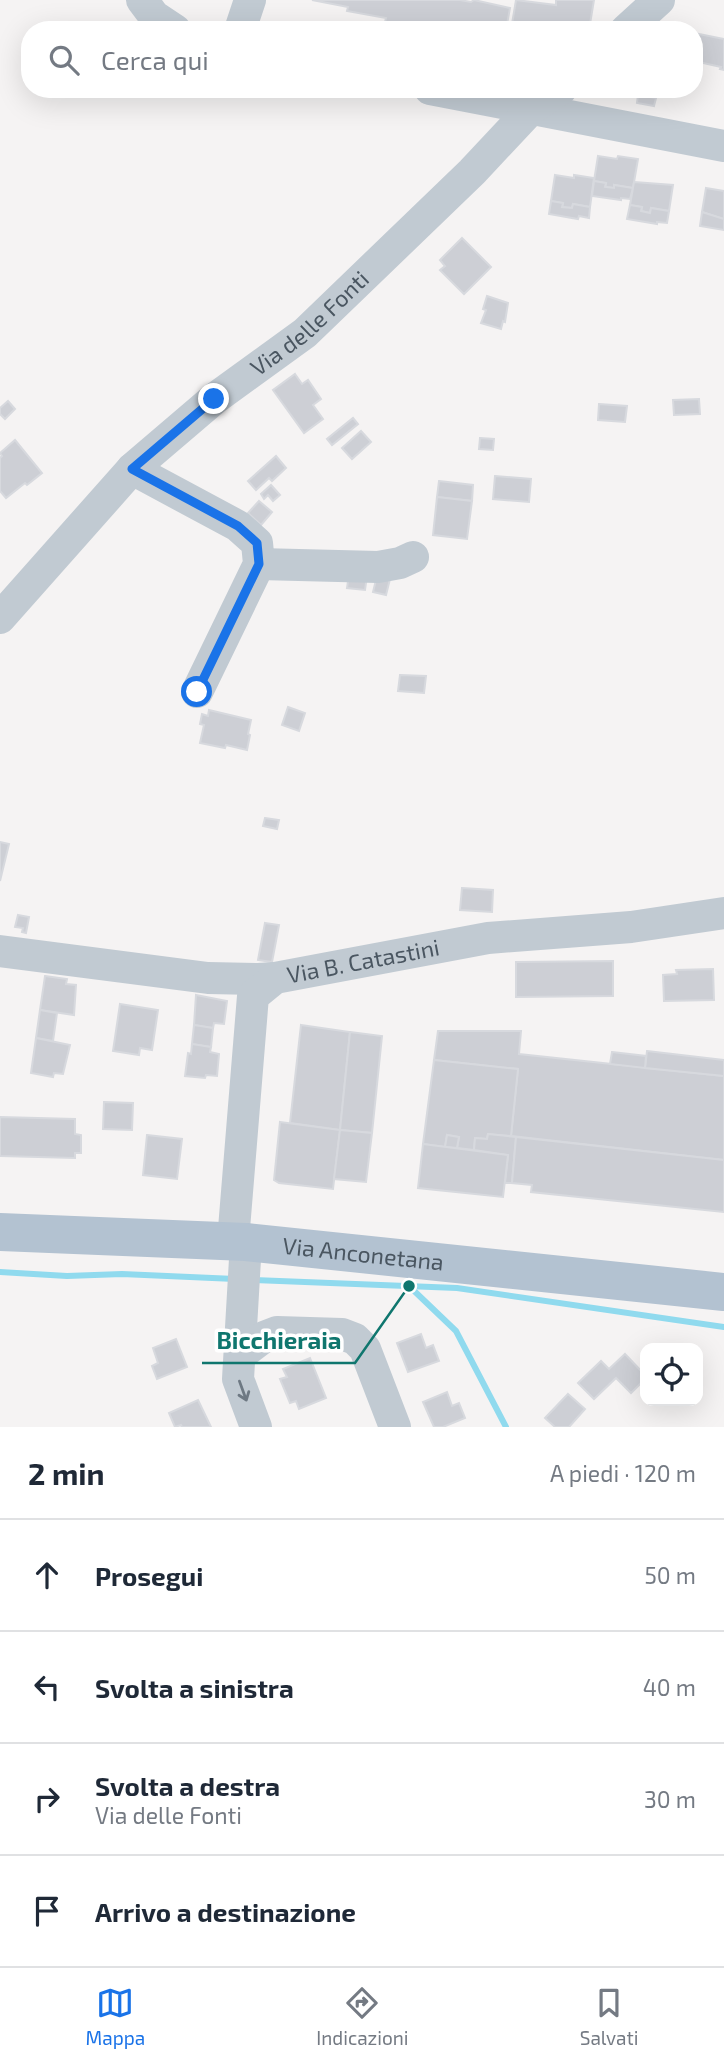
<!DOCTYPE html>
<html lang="it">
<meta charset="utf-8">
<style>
body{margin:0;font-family:"Exo 2",sans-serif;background:#f6f6f7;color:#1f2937}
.controls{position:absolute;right:21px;bottom:21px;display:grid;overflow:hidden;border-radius:14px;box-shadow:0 7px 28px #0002}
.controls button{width:63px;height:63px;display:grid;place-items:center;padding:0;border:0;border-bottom:2px solid #e0e1e3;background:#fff;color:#1f2937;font:35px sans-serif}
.stop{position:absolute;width:21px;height:21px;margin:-16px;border:5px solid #1a73e8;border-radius:50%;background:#fff}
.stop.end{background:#1a73e8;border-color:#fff;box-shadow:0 2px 7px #0008}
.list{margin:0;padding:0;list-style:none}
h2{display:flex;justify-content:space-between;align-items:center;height:91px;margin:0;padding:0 28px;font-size:30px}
h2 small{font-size:23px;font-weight:400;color:#747a83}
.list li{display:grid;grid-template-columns:46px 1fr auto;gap:21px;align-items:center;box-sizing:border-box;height:112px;padding:0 28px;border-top:2px solid #e0e1e3}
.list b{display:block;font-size:26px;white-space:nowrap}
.list p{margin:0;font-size:23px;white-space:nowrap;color:#747a83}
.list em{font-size:23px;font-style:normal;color:#747a83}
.icon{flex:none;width:38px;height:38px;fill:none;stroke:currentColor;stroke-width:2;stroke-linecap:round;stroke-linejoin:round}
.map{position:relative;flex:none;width:724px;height:1427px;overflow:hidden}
.search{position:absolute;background:#fff;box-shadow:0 7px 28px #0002;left:21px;right:21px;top:21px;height:77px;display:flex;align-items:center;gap:18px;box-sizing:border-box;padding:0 24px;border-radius:28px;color:#747a83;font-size:26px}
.sheet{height:539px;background:#fff}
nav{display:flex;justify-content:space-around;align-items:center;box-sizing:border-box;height:98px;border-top:2px solid #e0e1e3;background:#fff;font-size:19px;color:#747a83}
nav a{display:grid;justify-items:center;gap:4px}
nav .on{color:#1a73e8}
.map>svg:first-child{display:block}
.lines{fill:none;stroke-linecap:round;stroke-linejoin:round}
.stream{stroke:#90daee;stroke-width:6}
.building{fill:#cdcfd5;stroke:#d7d9de;stroke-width:2}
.minor{stroke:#c1cad2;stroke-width:32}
.major{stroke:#b3c2d1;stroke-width:38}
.oneway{stroke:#6e7983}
.route{stroke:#1a73e8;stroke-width:9}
.labels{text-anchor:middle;stroke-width:7;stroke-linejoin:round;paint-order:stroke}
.street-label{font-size:23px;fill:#4a5661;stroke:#fff}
.leader{fill:none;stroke:#0f766e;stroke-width:2.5}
.callout-dot{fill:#0f766e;stroke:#fff;stroke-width:2.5}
.callout-label{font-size:24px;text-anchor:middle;font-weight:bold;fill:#0f766e;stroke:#fff;stroke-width:7;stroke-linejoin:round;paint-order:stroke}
</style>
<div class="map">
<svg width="724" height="1427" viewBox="0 0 724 1427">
<rect width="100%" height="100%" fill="#f5f3f3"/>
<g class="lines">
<!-- stream -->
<g class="stream">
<polyline points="0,1272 67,1276 122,1274 235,1279"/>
<polyline points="253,1280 457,1288 724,1327"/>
<polyline points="409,1286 456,1331 506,1427"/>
</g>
</g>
<!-- building -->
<g class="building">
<polygon points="312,0 460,0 471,2 474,0 510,8 506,30 422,30 385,22 386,18 347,11 348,7"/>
<polygon points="516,0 556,5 556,0 594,0 589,30 511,30"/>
<polygon points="694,33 724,39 724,70 720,69 721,67 694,61"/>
<polygon points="638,95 656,98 654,106 637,103"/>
<polygon points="598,156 617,159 618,156 638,159 633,188 614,185 614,188 605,187 606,183 594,181"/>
<polygon points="555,175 574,178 574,175 594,178 590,207 573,204 572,208 562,207 563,203 551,201"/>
<polygon points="594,181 606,183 605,187 614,188 614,185 633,188 630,199 621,198 621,200 592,196"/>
<polygon points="634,182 673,185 669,211 651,208 650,213 641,211 642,207 630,205"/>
<polygon points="706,188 724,191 724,219 702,212"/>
<polygon points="551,201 563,203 562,207 572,208 573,204 590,207 589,218 579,216 578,219 549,214"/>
<polygon points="630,205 642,207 641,211 650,213 651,208 669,211 667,223 657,222 657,224 627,219"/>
<polygon points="702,212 724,219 724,230 700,226"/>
<polygon points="462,238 491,267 464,294 440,270 445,266 440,260"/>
<polygon points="487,296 508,303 505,322 503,321 501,329 481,323 486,310 483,309"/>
<polygon points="295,374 302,384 308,380 321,399 313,405 323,419 304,433 273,390"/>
<polygon points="699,399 700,414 674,415 673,400"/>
<polygon points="8,401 15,409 5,419 0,414 0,408"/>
<polygon points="599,404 627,406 625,422 598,420"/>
<polygon points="353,418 358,424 332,445 327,439"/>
<polygon points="361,431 371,442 352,459 342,448"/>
<polygon points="480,438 494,439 493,450 479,449"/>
<polygon points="15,440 42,473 27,485 25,483 6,498 0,491 0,458 2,456 0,453"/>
<polygon points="276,456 286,468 272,481 269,478 256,490 248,481"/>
<polygon points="495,476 531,479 529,502 493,499"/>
<polygon points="439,481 473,485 472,501 437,497"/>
<polygon points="271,485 280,495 273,501 268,495 264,499 261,494"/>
<polygon points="437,497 472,501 467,539 433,535"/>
<polygon points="259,501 272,512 261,525 248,513"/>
<polygon points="349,574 367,576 365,590 347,588"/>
<polygon points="377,576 390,579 386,595 373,592"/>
<polygon points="400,675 426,676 424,693 398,691"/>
<polygon points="288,707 305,713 299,731 282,725"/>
<polygon points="209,710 251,720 248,734 250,735 247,750 226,745 225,748 200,743 204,725 200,724 202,714 208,716"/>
<polygon points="265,818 279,820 277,829 263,826"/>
<polygon points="0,842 9,844 0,881"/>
<polygon points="462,888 493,890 492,912 460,910"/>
<polygon points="18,915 29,917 26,933 22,932 23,928 15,927"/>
<polygon points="265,923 279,925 272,962 258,960"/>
<polygon points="613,961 613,996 516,997 516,962"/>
<polygon points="713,969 714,1000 664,1001 663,975 677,974 676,970"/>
<polygon points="45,976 67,979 66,984 76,985 74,1015 40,1010"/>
<polygon points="196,995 227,1001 224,1024 214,1023 213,1028 194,1025"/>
<polygon points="120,1004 158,1010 152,1050 140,1048 139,1055 113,1051"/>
<polygon points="40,1010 57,1013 53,1041 36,1038"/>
<polygon points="194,1025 213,1028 211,1047 192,1044"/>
<polygon points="301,1025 350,1032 340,1130 290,1123"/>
<polygon points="438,1031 521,1031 519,1054 724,1076 724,1160 511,1136 518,1069 434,1060"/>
<polygon points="350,1032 382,1036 372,1133 340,1130"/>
<polygon points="36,1038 70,1045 63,1074 54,1073 53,1077 31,1073"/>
<polygon points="192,1044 211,1047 210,1052 219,1054 217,1076 206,1075 205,1078 185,1076 188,1053 191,1054"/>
<polygon points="647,1051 724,1060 724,1076 645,1068"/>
<polygon points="612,1052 646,1056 645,1068 610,1064"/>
<polygon points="434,1060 518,1069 511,1136 488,1134 487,1139 475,1138 474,1150 457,1148 459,1137 447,1135 445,1147 423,1144"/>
<polygon points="104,1102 133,1103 132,1130 103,1129"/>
<polygon points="0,1117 75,1119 75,1134 81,1135 81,1153 75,1153 75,1158 0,1156"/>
<polygon points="280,1122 340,1130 333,1189 279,1183 274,1180"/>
<polygon points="340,1130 372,1133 366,1182 334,1179"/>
<polygon points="488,1134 516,1137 512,1183 505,1183 508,1155 474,1150 475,1138 487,1139"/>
<polygon points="147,1135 182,1139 177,1179 143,1175"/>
<polygon points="447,1135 459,1137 457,1148 445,1147"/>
<polygon points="516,1137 724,1160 724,1212 531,1192 532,1185 512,1183"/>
<polygon points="423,1144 508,1155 503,1197 418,1188"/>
<polygon points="421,1334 426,1348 433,1345 439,1361 408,1372 397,1343"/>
<polygon points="176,1339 187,1367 157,1379 152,1366 158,1363 153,1348"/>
<polygon points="625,1354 645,1375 645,1379 631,1393 616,1378 594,1399 578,1383 601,1361 609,1369"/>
<polygon points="310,1358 326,1398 299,1409 296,1401 290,1403 280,1379 287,1377 283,1369"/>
<polygon points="447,1392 452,1406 459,1403 465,1418 443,1427 434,1427 423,1402"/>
<polygon points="568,1394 585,1409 569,1427 555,1427 545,1418"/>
<polygon points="198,1400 211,1427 182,1427 181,1425 175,1427 169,1413"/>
</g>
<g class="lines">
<!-- minor -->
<g class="minor">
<polyline points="142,0 154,16 175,30"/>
<polyline points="240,30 250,0"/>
<polyline points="626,30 659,0"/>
<polyline points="430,89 724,146"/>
<polyline points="132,469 238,526 257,543 259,564 197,692"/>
<polyline points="259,564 378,567 400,563 413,557"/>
<path id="s1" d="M0,618L132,469L214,399L305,333L472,172L531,109L561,89"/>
<polyline points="0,951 208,978 258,979 275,978"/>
<path id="s2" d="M233,1241L253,996L275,978L488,938L631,927L724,913"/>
<polyline points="246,1242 238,1379 256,1427"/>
<polyline points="240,1355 264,1337 277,1332 342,1334 355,1339 365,1349 395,1427"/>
</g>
<!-- major -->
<path class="major" id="s3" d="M0,1232L246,1242L724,1292"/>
</g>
<!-- one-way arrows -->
<defs><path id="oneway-shaft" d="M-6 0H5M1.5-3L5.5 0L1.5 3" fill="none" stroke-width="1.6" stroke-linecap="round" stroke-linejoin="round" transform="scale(1.75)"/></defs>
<use class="oneway" href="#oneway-shaft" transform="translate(243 1391) rotate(70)"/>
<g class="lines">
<!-- route -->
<polyline class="route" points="197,692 259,564 257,543 238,526 132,469 214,399"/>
</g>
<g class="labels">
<!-- street labels -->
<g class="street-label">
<text dy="8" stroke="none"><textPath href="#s1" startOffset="429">Via delle Fonti</textPath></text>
<text dy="8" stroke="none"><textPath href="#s2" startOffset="364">Via B. Catastini</textPath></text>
<text dy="8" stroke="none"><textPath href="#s3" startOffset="364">Via Anconetana</textPath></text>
</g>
</g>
<!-- callouts -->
<path class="leader" d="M409 1286L355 1363H202"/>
<circle class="callout-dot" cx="409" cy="1286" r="7"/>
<g class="callout-label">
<text x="279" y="1349">Bicchieraia</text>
</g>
</svg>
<div class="controls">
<button><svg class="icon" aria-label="locate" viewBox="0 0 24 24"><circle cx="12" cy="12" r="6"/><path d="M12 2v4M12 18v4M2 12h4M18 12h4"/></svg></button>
</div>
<div class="stop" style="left:197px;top:692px"></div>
<div class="stop end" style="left:214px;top:399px"></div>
<div class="search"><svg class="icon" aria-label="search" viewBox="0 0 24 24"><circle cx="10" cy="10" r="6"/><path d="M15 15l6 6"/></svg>Cerca qui</div>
</div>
<section class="sheet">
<h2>2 min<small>A piedi · 120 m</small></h2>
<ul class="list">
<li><svg class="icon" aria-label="ahead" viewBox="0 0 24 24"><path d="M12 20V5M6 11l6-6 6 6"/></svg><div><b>Prosegui</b></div><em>50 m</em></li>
<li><svg class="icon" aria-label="left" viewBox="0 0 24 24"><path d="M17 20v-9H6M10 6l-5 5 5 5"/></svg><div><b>Svolta a sinistra</b></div><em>40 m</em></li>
<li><svg class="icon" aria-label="right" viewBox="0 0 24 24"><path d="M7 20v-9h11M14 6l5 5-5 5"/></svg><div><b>Svolta a destra</b><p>Via delle Fonti</p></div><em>30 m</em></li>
<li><svg class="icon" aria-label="arrive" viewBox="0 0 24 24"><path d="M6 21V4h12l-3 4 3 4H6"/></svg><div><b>Arrivo a destinazione</b></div></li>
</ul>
</section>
<nav>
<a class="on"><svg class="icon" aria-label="map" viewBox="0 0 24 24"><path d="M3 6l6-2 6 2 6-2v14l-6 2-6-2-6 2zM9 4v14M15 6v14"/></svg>Mappa</a>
<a><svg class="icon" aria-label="directions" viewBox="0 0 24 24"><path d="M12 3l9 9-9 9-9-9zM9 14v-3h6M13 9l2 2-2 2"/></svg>Indicazioni</a>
<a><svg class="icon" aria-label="saved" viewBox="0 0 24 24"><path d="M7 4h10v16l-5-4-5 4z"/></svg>Salvati</a>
</nav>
